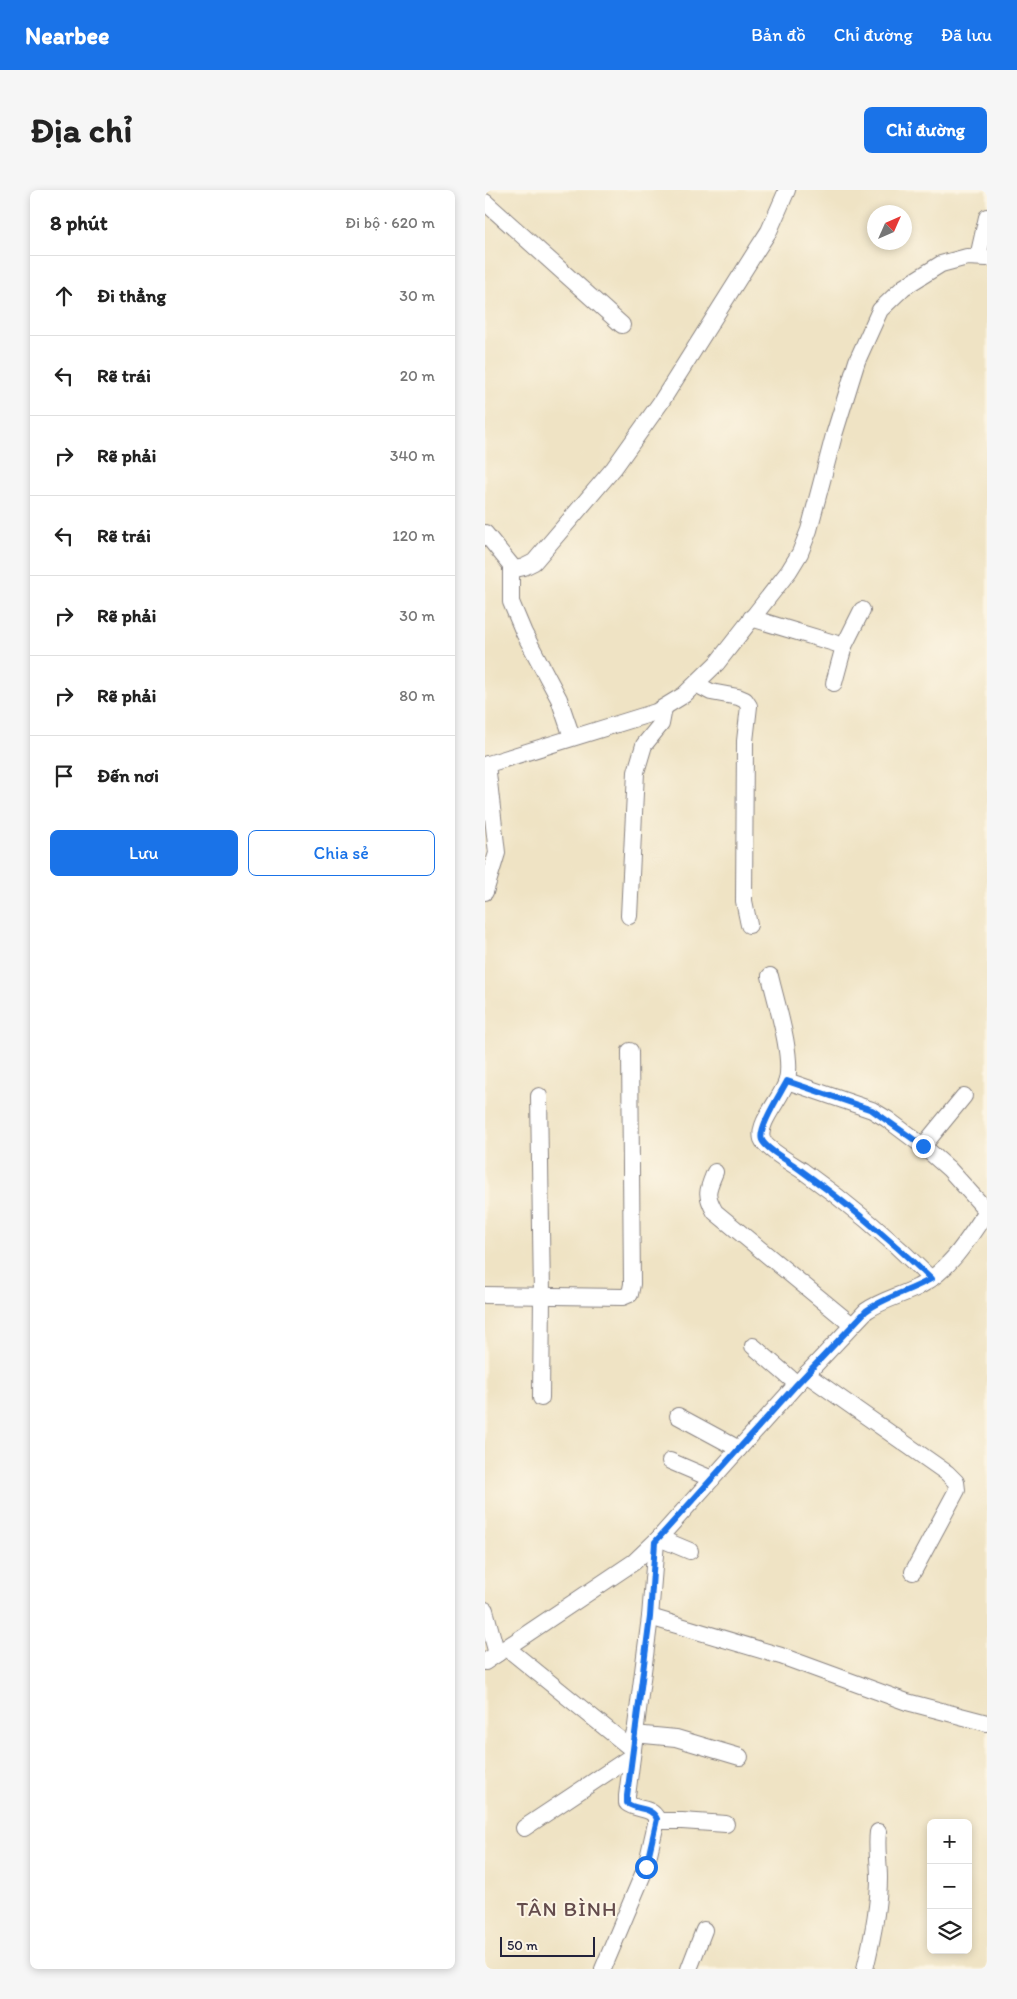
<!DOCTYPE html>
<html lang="vi">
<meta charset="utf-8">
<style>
body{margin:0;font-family:Itim,sans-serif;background:#f6f6f6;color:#222}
.controls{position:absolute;right:15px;bottom:15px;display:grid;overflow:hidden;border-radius:8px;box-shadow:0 2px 8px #0003}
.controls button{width:45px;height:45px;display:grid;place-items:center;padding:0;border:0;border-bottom:1px solid #e0e0e0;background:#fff;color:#222;font:25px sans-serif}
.compass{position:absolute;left:382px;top:15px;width:45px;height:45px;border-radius:50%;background:#fff;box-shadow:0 2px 8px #0003;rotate:45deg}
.scale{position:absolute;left:15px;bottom:12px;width:95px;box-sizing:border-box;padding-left:5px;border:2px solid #22223b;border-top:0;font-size:14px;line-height:18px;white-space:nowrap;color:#22223b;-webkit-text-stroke:4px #fcf5e5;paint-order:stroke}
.stop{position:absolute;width:15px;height:15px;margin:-11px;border:4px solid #1a73e8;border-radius:50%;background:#fff}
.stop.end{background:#1a73e8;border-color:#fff;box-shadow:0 1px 5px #0008}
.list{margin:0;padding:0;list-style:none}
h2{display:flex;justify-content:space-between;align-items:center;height:65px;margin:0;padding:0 20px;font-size:21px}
h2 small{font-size:16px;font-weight:400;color:#767676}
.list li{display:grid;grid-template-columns:32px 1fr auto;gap:15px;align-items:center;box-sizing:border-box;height:80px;padding:0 20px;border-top:1px solid #e0e0e0}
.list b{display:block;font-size:19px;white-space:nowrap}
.list em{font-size:16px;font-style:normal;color:#767676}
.actions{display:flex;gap:10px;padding:15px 20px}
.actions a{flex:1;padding:11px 0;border:1px solid #1a73e8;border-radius:8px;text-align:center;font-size:18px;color:#1a73e8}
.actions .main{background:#1a73e8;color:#fff}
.icon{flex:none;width:28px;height:28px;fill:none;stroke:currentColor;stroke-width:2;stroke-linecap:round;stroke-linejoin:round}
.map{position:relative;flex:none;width:502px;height:1779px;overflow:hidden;border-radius:8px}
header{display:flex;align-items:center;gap:30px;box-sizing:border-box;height:70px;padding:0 25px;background:#1a73e8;color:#fff}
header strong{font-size:24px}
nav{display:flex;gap:28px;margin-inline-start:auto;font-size:18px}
.intro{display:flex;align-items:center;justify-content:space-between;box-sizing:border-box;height:120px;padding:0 30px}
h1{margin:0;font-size:35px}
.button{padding:12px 22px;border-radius:8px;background:#1a73e8;color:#fff;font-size:18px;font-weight:700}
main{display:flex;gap:30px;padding:0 30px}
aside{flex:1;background:#fff;border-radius:8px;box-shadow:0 2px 8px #0003}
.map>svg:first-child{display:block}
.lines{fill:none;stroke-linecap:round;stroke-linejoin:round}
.minor-casing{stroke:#888280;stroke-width:18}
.minor{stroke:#fff;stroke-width:16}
.route{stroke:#1a73e8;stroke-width:6}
.labels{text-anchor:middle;stroke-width:4;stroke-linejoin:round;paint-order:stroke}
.quarter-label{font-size:21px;letter-spacing:1px;fill:#644c4c;stroke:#fcf5e5}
</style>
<header>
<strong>Nearbee</strong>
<nav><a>Bản đồ</a><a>Chỉ đường</a><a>Đã lưu</a></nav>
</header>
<div class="intro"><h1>Địa chỉ</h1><a class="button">Chỉ đường</a></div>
<main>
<aside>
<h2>8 phút<small>Đi bộ · 620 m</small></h2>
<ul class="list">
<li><svg class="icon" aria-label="ahead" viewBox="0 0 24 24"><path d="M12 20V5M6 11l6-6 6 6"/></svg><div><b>Đi thẳng</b></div><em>30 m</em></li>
<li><svg class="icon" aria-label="left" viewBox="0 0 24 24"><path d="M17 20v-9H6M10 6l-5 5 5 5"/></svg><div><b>Rẽ trái</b></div><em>20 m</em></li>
<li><svg class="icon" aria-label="right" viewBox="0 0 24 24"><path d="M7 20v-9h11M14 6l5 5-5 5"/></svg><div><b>Rẽ phải</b></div><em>340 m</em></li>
<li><svg class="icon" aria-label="left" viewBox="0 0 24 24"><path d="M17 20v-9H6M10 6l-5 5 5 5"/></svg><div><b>Rẽ trái</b></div><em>120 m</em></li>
<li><svg class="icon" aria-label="right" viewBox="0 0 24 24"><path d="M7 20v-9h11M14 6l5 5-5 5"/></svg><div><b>Rẽ phải</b></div><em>30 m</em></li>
<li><svg class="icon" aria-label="right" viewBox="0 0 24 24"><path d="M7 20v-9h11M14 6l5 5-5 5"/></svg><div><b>Rẽ phải</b></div><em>80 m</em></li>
<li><svg class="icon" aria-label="arrive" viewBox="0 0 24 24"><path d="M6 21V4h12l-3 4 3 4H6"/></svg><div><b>Đến nơi</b></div></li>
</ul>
<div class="actions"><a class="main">Lưu</a><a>Chia sẻ</a></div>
</aside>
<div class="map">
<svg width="502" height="1779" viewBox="0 0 502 1779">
<rect width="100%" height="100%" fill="#fcf5e5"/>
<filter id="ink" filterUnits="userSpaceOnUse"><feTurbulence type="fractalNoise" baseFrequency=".02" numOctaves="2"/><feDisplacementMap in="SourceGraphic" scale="10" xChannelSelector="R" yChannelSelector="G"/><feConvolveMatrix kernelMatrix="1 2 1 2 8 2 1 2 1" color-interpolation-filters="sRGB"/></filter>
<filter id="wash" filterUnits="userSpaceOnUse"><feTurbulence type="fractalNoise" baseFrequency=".0096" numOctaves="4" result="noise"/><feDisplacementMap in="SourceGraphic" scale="20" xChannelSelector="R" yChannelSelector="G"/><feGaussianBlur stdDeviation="1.12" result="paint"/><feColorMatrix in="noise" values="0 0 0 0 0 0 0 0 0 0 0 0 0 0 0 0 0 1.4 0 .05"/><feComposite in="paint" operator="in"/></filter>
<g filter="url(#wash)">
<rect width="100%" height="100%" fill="#efe3c4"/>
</g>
<g filter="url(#ink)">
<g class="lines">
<!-- minor casing -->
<g class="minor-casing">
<g id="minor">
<polyline points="0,12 137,135"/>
<polyline points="493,67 502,27"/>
<polyline points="0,343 26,375 26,412 39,443 74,509 87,547"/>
<polyline points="26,380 39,377 49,372 129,278 176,212 273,58 284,41 302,0"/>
<polyline points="266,428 359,456 377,420"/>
<polyline points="349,493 359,456"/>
<polyline points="211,494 226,502 253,507 260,510 264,516 260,551 259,711 264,735"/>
<polyline points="0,575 171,522 199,505 232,473 304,381 315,363 324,340 349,245 372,171 395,120 419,97 456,74 482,67 502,68"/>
<polyline points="0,702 12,663 2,574"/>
<polyline points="144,726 151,582 159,555 176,534 179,518"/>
<path d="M285,786C291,812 308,865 302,890C298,907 272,932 277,949C280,958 309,975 318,981C363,1013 407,1050 446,1089"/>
<polyline points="302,891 387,920 402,929 438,956 464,979 502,1021"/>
<polyline points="54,906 57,1105 56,1208"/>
<polyline points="438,956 479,906"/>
<path d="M230,982C222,1001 220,1004 230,1022L367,1135"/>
<polyline points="0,1105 138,1107 145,1104 147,1094 145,861"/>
<polyline points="268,1156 312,1194"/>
<polyline points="321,1184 462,1283 471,1292 472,1300 428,1382"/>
<polyline points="193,1226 254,1259"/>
<polyline points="185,1271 227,1289"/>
<polyline points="174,1348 205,1361"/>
<polyline points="0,1420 12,1464"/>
<polyline points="165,1427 296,1466 422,1512 502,1533"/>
<polyline points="22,1458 148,1560"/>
<path d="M0,1472L149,1372L174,1348L312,1194L381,1121C397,1110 415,1106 433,1097C465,1080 482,1051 502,1021"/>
<polyline points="149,1544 191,1548 255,1567"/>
<polyline points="171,1631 197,1631 241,1634"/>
<polyline points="39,1638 147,1566"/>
<path d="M118,1779L161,1677L172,1629C166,1616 152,1621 142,1613V1606L165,1427L171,1352"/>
<polyline points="204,1779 219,1740"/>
<path d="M380,1779C387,1750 394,1718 394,1688C394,1672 391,1657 393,1642"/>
</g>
</g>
<!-- minor -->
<use href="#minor" class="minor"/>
</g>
</g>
<g class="lines" filter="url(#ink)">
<!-- route -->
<path class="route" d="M161,1677L172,1629C166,1616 152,1621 142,1613V1606L165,1427L170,1352L312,1194L381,1121C400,1107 425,1101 446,1089C404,1048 358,1010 310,976C302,970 281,959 277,950C272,939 296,903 302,891L387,920L438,956"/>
</g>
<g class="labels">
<!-- quarter labels -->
<g class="quarter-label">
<text x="82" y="1726">TÂN BÌNH</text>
</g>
</g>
</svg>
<div class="controls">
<button>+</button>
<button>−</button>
<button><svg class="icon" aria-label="layers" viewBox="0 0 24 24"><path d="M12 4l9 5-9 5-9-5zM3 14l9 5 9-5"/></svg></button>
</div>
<svg class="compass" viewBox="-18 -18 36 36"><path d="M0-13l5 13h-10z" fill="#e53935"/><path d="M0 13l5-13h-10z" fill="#767676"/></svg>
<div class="scale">50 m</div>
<div class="stop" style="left:161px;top:1677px"></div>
<div class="stop end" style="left:438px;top:956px"></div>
</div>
</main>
